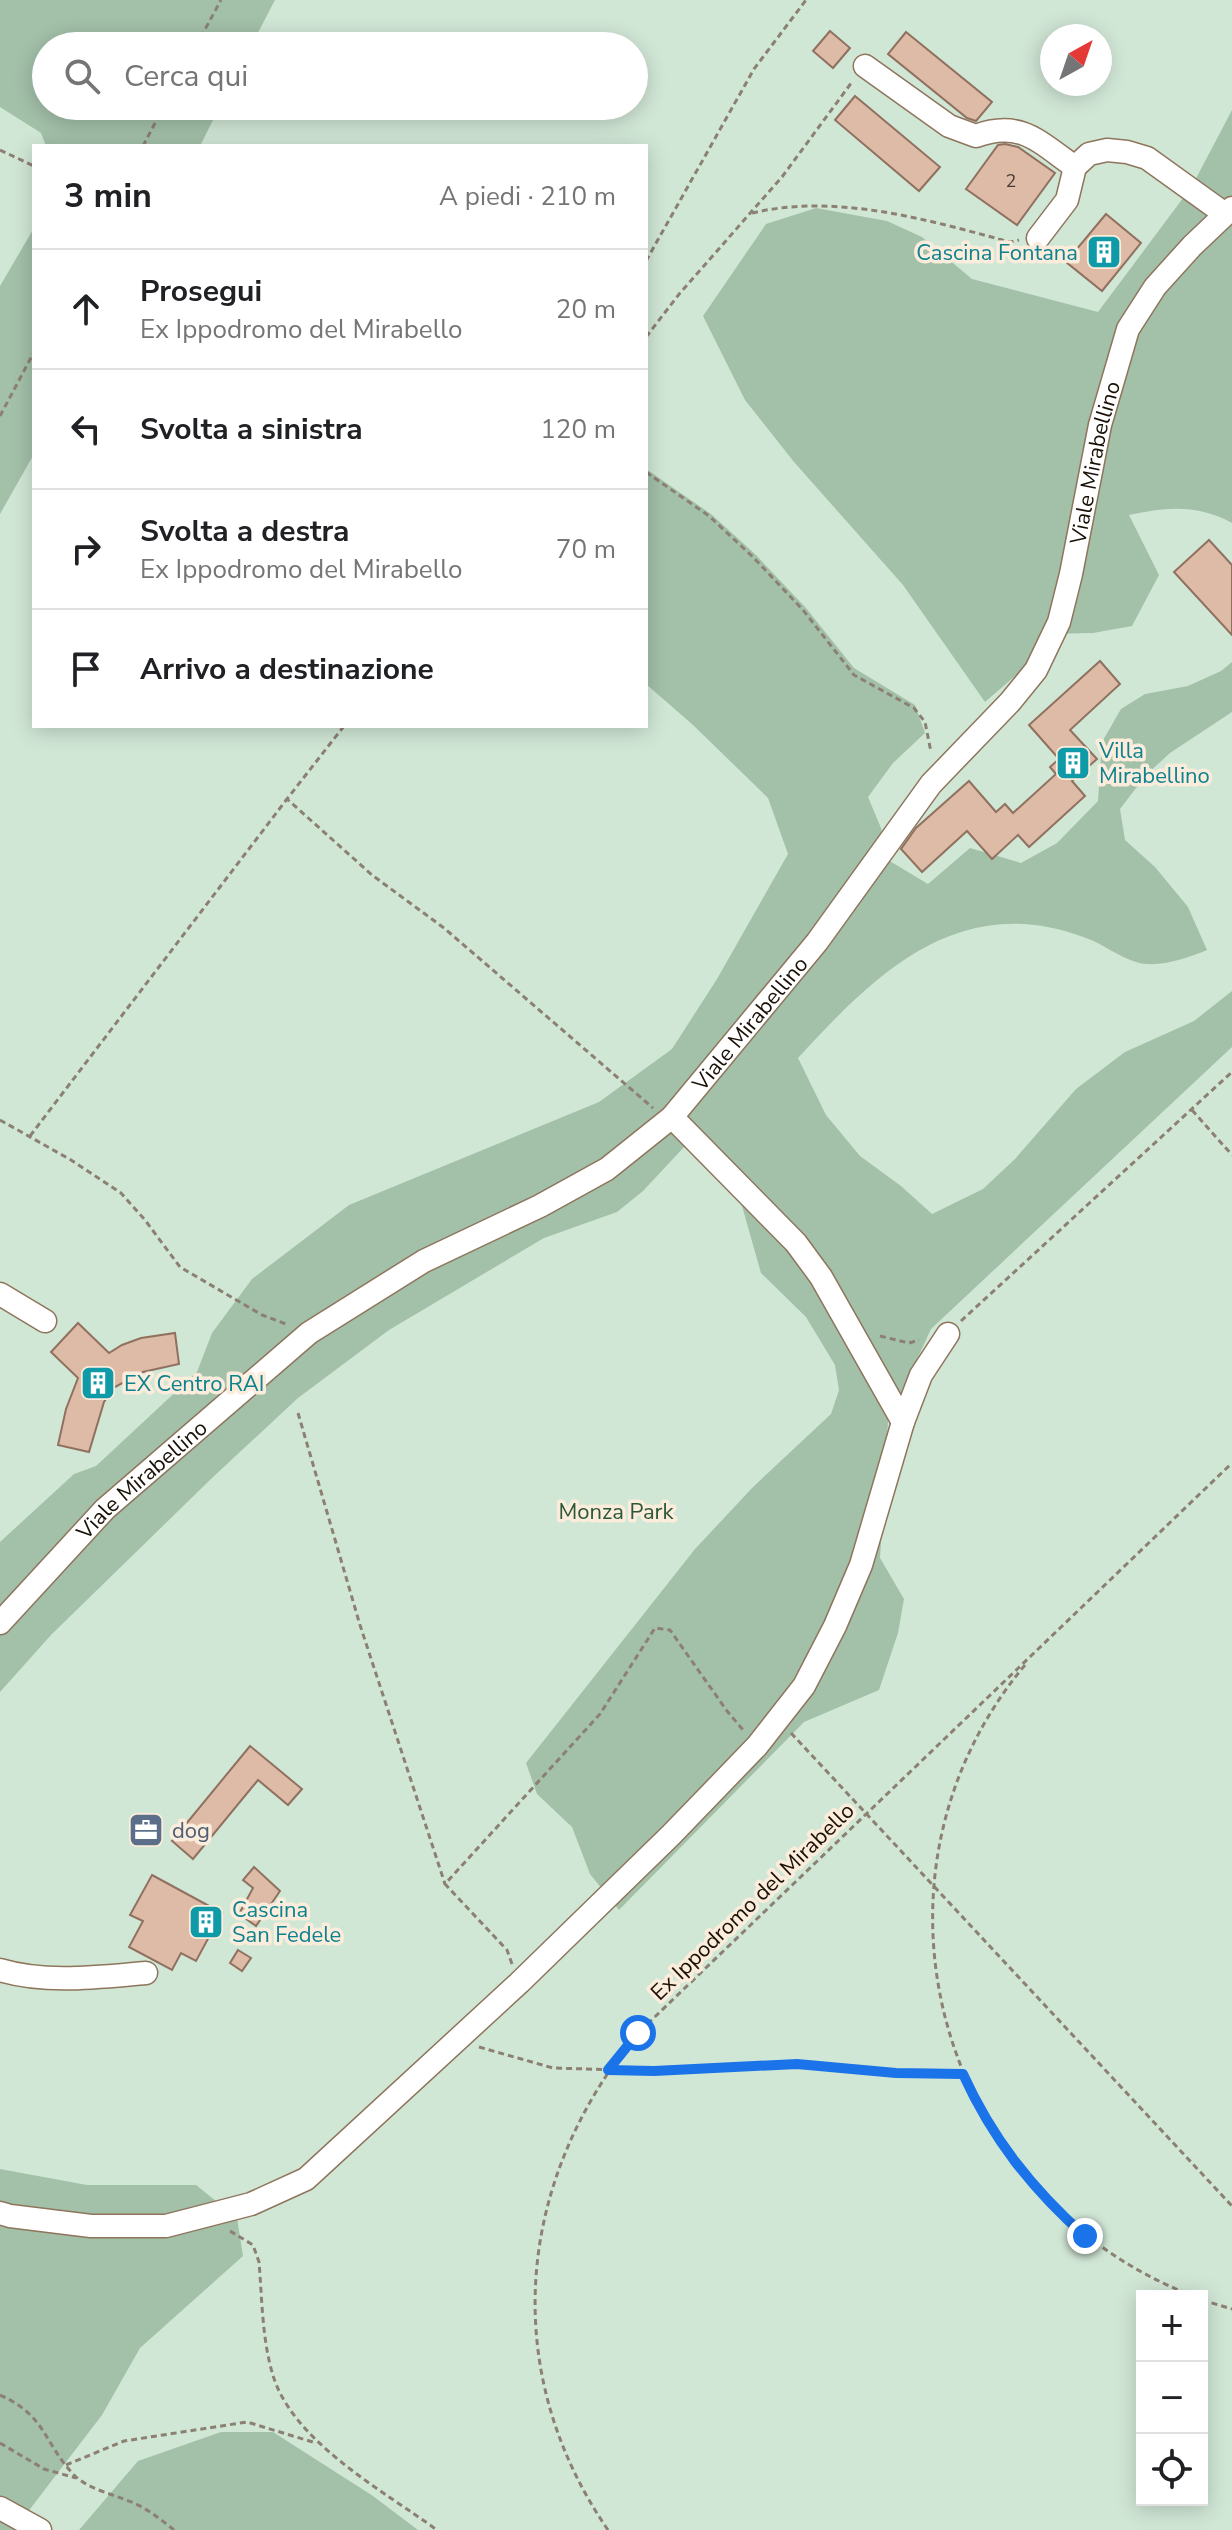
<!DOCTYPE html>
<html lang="it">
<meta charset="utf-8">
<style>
body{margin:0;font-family:"Nunito Sans",sans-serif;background:#f2f2f2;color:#202124}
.controls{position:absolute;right:24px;bottom:24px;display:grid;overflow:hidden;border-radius:0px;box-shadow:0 4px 20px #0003}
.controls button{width:72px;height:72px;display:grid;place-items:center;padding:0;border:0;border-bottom:2px solid #e0e0e0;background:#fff;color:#202124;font:40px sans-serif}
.compass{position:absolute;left:1040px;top:24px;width:72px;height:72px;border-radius:50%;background:#fff;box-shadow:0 4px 20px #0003;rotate:40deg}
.stop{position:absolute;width:24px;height:24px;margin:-18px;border:6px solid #1a73e8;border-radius:50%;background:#fff}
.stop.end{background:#1a73e8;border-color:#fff;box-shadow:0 2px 8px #0008}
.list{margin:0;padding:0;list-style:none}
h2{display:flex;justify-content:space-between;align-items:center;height:104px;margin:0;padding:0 32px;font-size:34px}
h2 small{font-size:26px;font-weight:400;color:#757577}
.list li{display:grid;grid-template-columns:52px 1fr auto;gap:24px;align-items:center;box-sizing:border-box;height:120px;padding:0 32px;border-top:2px solid #e0e0e0}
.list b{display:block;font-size:30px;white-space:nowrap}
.list p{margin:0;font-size:26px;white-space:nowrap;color:#757577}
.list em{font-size:26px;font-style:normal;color:#757577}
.icon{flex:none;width:44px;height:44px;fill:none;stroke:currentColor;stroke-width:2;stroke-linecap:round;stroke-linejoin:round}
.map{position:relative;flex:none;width:1232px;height:2530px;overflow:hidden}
.search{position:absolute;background:#fff;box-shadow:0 4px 20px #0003;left:32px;top:32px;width:616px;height:88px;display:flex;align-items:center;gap:20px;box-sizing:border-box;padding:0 28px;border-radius:44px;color:#757577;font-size:30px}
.panel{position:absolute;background:#fff;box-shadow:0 4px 20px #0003;left:32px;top:144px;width:616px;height:584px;border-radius:0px}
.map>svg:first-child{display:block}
.green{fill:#d1e7d6;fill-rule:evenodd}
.forest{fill:#a3c0a9}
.building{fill:#ddbba7;stroke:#90715f;stroke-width:2}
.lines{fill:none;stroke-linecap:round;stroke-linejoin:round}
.minor-casing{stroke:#8e755c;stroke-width:25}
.path{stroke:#8c8072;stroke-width:3;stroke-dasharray:6 4;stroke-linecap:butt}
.minor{stroke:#fff;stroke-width:22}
.route{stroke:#1a73e8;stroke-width:10}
.labels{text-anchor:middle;stroke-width:7;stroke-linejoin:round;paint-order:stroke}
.number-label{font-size:18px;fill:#4a3b2e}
.culture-label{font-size:22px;fill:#0d838f;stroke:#fcecdb;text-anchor:start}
.street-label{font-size:22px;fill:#191006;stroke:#fcecdb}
.park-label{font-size:22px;fill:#295737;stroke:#fcecdb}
.service-label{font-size:22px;fill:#4e5e75;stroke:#fcecdb;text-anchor:start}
</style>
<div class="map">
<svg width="1232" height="2530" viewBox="0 0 1232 2530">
<rect width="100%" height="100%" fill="#fcecdb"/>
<!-- green -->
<path class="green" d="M0,0H1232V2530H0ZM1052,36H1100V84H1052ZM46,46H634V106H46ZM34,146H646V726H34ZM1142,2296H1202V2500H1142Z"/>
<!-- forest -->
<g class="forest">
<polygon points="0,0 275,0 251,46 46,46 46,106 220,106 200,146 46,146 41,133 0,107"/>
<path d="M1232,110V523C1197,504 1167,507 1129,515L1159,575L1132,626L1093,633L1048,634L1021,671L985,702L903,585L794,462L745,400L703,316L766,224L816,208L887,221L922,237L972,279L1098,312L1192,186Z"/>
<polygon points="34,228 34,454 0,514 0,286"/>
<path d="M646,469L711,514L755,554L806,608L854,668L915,705L925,733L893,763L868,797L881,828L888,860L928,884L970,848L1021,863L1057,843L1098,801L1102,742L1121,709L1145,694L1188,686L1221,671L1232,662V712L1170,753L1146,775L1120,809L1125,840L1155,867L1188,907L1207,950C1188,958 1156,969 1136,962C1119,957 1103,944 1086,938C960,890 877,972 798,1058L826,1115L860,1156L901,1186L932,1214L983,1189L1015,1159L1076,1089L1125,1052L1194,1021L1232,991V1047L931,1329L888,1422L880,1558L904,1599L898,1633L879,1690L804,1722L619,1910L590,1874L572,1827L537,1794L526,1763L695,1549L753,1487L831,1414L839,1390L835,1365L806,1317L761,1273L740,1199L685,1146L643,1191L617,1212L544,1238L389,1330L298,1398L212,1478L51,1635L0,1692V1542L74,1474L96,1466L197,1372L212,1333L252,1279L349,1205L599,1102L672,1049L717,979L788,854L768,798L693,725L646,684Z"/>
<polygon points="0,2169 87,2185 196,2185 237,2218 243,2256 140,2348 102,2415 14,2530 0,2530"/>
<polygon points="221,2432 273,2432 373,2496 418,2530 79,2530 138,2461"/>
</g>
<!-- building -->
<g class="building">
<polygon points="830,31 850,48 833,68 813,51"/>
<polygon points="906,32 992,102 976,121 967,118 888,54"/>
<polygon points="855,96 940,167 919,191 835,120"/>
<polygon points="1005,144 1018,147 1055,173 1017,225 966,189 998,145"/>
<polygon points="1106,214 1141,243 1102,291 1066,262"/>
<polygon points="1209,540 1232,565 1232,635 1174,572"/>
<polygon points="1100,661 1120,684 1070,730 1097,759 1072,781 1085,796 1029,847 1018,835 992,859 967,831 922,872 901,849 916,828 969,781 996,812 1005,804 1013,813 1056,774 1050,767 1059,759 1029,725"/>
<polygon points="78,1323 109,1353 122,1345 141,1338 175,1333 179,1364 143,1372 113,1388 104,1402 89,1452 58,1445 66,1409 78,1378 51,1352"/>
<polygon points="250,1746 302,1789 288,1805 258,1780 193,1859 172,1841"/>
<polygon points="254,1867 280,1891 256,1926 239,1914 253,1888 243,1880"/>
<polygon points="152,1875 222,1913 196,1961 181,1953 172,1970 129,1947 143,1921 130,1915"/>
<polygon points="238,1950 251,1958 242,1971 230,1963"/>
</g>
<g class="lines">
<!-- minor casing -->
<g class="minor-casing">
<g id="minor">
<path d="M865,66L949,126L976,136C1021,119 1040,143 1075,167"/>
<polyline points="1038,238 1067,200 1075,167 1089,154 1107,150 1127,152 1147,158 1225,214"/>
<polyline points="672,1117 796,1243 821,1277 903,1422"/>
<polyline points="0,1294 45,1321"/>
<path id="s1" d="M0,1623L105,1509L309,1333L424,1261L540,1206L607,1169L672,1117L817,942L931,784L1010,702L1036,670L1059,622L1071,574L1100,425L1128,329L1155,287L1192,246L1232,208"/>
<path d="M0,1970C47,1984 98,1977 146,1973"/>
<polyline points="0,2213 10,2216 91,2226 166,2226 251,2204 306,2179 519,1983 671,1835 757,1746 804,1686 835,1626 861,1565 903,1422 921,1375 948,1334"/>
<polyline points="0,2508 40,2530"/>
</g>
</g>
<!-- path -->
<g class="path">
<polyline points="196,46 221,0"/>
<polyline points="143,146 164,106"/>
<polyline points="0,150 34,166"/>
<path d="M752,213C837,193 928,220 1010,242L1019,240"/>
<polyline points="646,261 754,69 806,0"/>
<polyline points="646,337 680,293 782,177 852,82"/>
<polyline points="0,416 34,352"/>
<polyline points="646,472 709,516 753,557 803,610 854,675 914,708 925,722 931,752"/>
<polyline points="344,726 287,799 372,875 444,928 653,1108"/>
<polyline points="1192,1110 1232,1155"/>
<polyline points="0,1120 71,1160 121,1193 145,1220 180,1267 262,1315 286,1324"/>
<polyline points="30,1136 287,799"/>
<polyline points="961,1321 1232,1072"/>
<polyline points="880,1336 909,1343 919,1340"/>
<polyline points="298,1413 360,1625 445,1884"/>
<path d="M1025,1665C848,1877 937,2197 1193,2296"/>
<polyline points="791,1733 1232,2206"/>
<polyline points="512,1964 507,1950 445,1884 600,1714 655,1628 670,1630 727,1711 744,1731"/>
<polyline points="479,2047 553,2068 654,2071 797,2064 896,2073 963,2074"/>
<path d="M230,2231L253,2245L259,2262C262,2298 262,2337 272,2372C290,2440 382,2490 437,2530"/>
<polyline points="1202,2300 1232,2309"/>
<path d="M0,2395C47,2416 43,2443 75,2476C89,2489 109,2493 126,2500C144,2506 159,2518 174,2530"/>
<polyline points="0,2443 44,2469 76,2478"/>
<polyline points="66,2465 124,2441 247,2422 316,2443"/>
<path d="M608,2530C498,2370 516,2180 638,2033L1232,1463"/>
</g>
<!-- minor -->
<use href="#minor" class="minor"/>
</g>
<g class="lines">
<!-- route -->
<path class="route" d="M638,2033L608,2070L654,2071L797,2064L896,2073L963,2074C992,2138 1032,2189 1085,2236"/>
</g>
<!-- icons -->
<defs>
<g id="building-square" transform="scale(1.8)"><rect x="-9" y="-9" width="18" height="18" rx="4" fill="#0f9aa8" stroke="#fcecdb"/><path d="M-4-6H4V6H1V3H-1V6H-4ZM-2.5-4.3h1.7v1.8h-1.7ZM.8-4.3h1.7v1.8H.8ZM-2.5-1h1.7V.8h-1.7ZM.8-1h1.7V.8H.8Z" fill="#fff"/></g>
<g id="office-square" transform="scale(1.8)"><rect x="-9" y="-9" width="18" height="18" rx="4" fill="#5c6f8a" stroke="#fcecdb"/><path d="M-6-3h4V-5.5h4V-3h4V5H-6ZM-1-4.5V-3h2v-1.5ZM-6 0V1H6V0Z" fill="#fff"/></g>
</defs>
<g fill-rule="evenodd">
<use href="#building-square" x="1104" y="252"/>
<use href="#building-square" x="1073" y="763"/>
<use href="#building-square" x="98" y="1383"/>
<use href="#office-square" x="146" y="1830"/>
<use href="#building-square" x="206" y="1922"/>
</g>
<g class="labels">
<!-- number labels -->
<g class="number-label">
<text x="1011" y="187">2</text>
</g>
<!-- culture labels -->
<g class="culture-label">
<text x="1078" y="260" text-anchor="end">Cascina Fontana</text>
<text x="1099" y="758">Villa<tspan x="1099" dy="25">Mirabellino</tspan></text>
<text x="124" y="1391">EX Centro RAI</text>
<text x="232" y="1917">Cascina<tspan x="232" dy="25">San Fedele</tspan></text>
</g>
<!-- street labels -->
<g class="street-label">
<text dy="8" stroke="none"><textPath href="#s1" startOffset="1642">Viale Mirabellino</textPath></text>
<text dy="8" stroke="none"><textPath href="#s1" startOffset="970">Viale Mirabellino</textPath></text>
<text dy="8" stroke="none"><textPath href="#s1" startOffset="202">Viale Mirabellino</textPath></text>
<text transform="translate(752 1901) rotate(-44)" y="8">Ex Ippodromo del Mirabello</text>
</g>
<!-- park labels -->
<g class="park-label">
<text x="616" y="1519">Monza Park</text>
</g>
<!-- service labels -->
<g class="service-label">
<text x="172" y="1838">dog</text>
</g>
</g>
</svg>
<div class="controls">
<button>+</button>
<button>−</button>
<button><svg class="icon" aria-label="locate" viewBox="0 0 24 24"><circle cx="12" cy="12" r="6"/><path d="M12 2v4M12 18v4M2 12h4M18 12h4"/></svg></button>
</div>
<svg class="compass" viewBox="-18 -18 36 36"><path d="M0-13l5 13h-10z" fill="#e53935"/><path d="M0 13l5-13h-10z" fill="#757577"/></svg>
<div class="stop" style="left:638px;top:2033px"></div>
<div class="stop end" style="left:1085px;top:2236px"></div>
<div class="search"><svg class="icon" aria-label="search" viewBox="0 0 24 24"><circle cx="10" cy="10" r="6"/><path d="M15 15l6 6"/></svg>Cerca qui</div>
<section class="panel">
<h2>3 min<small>A piedi · 210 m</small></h2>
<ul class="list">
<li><svg class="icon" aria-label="ahead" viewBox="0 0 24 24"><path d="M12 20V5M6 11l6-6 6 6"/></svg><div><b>Prosegui</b><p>Ex Ippodromo del Mirabello</p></div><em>20 m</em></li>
<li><svg class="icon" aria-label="left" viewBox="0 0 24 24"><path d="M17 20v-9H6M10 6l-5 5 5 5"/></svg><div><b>Svolta a sinistra</b></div><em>120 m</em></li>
<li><svg class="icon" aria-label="right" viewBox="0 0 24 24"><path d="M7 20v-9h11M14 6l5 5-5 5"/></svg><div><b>Svolta a destra</b><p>Ex Ippodromo del Mirabello</p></div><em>70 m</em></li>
<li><svg class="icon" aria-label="arrive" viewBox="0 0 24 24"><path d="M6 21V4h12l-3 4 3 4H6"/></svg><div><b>Arrivo a destinazione</b></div></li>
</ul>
</section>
</div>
